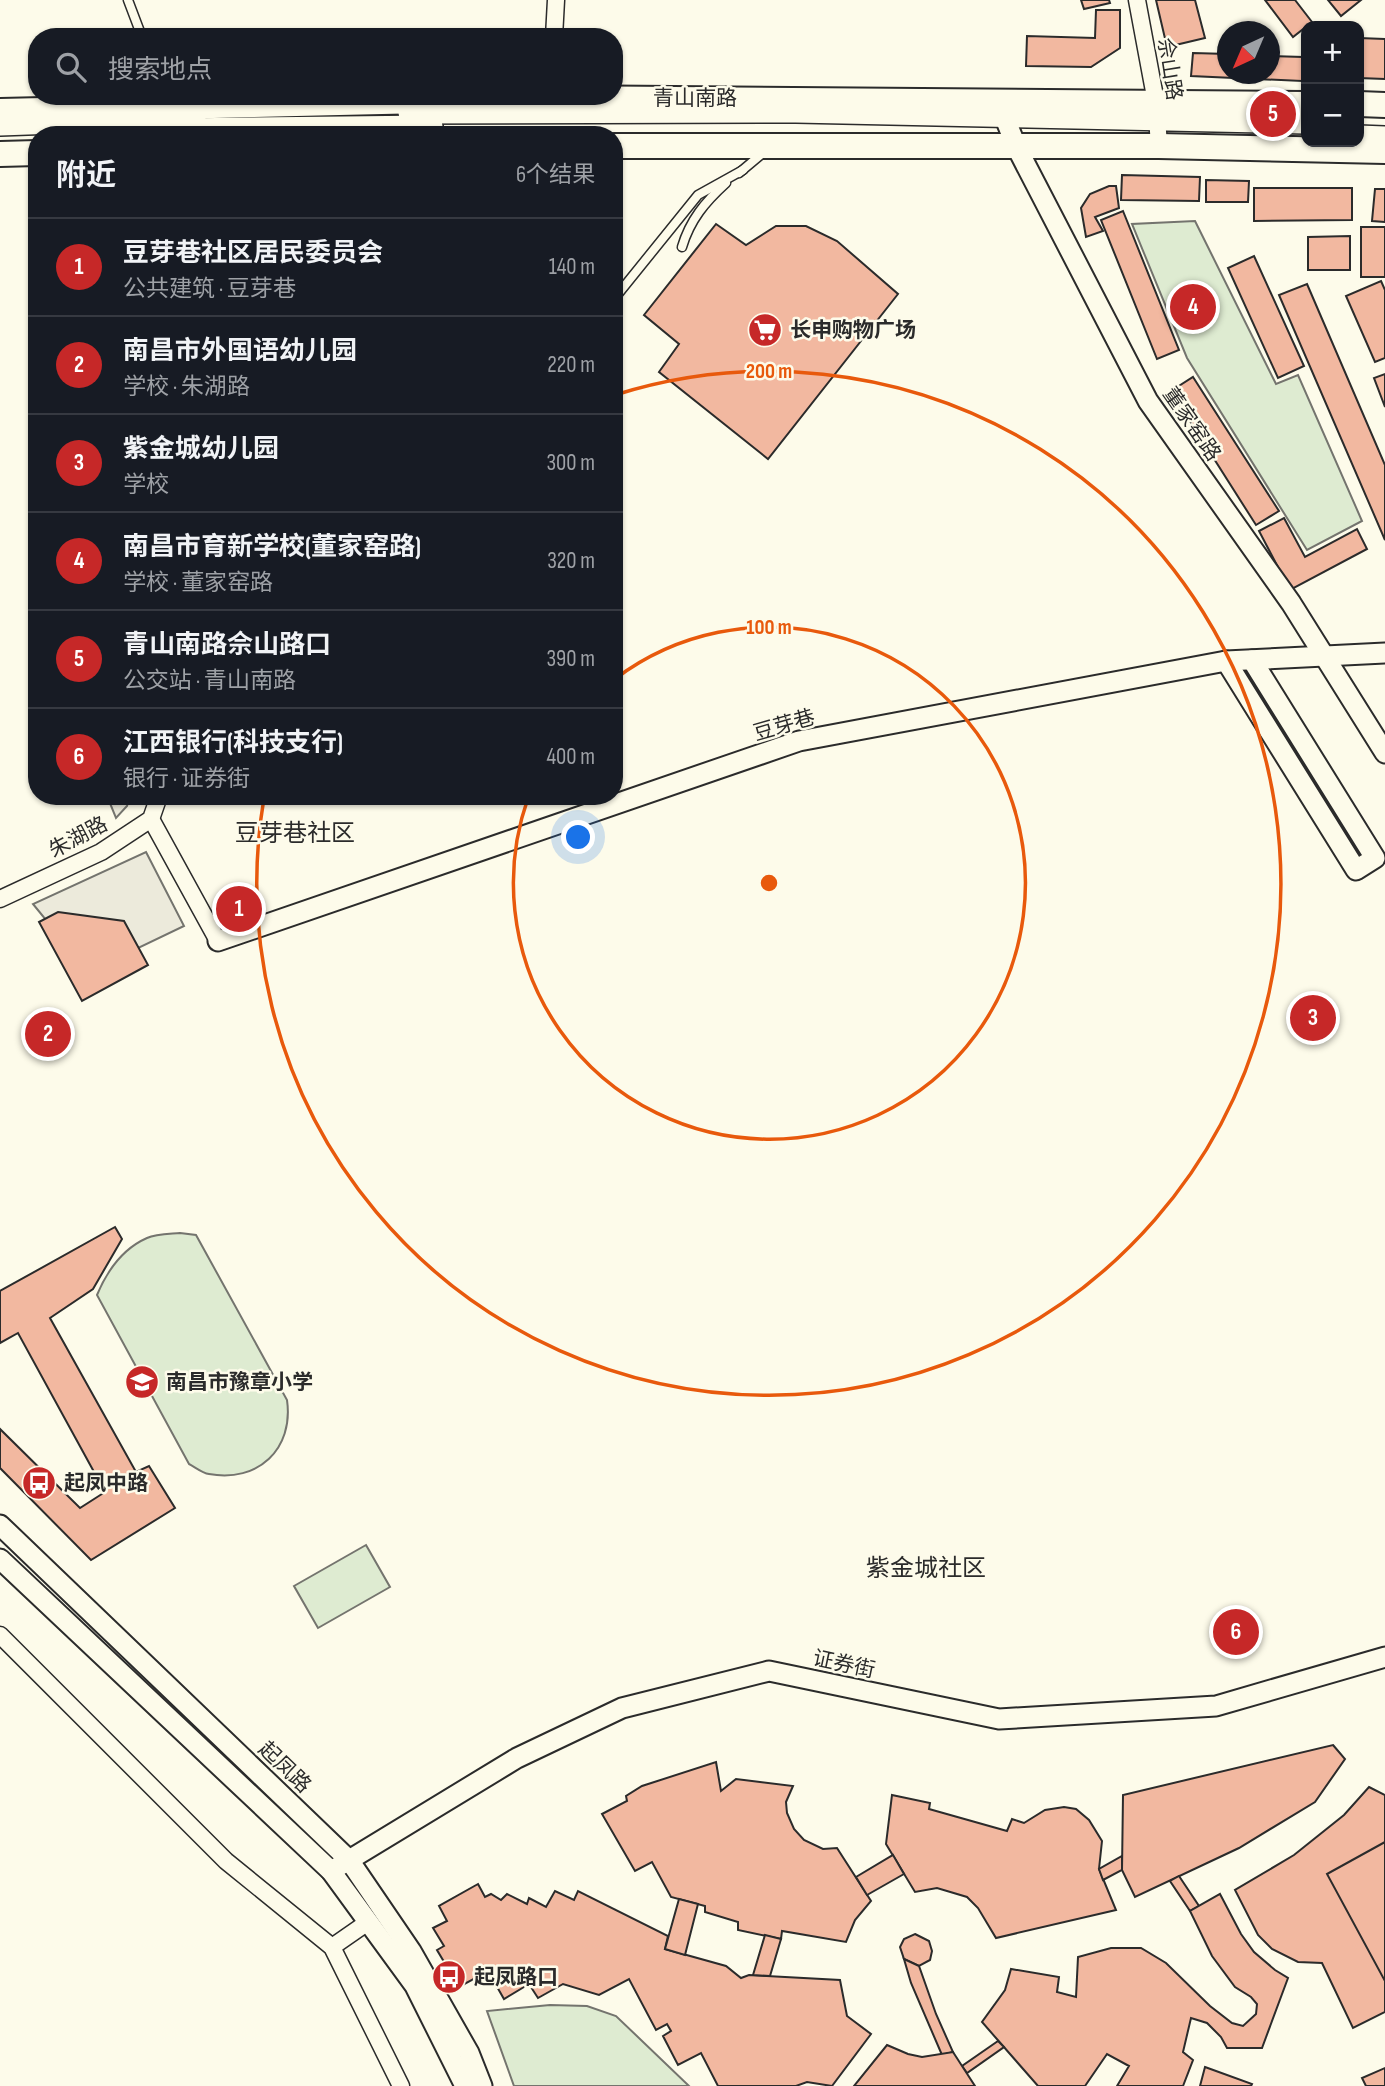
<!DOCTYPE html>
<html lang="zh">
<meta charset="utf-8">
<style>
body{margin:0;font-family:"Sofia Sans Condensed","Noto Sans SC",sans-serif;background:#242831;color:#f1f3f6}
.controls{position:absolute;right:21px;top:21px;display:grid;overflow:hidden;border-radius:14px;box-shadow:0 2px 5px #0004}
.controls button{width:63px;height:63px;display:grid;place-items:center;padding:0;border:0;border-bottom:2px solid #363941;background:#171b24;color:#f1f3f6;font:35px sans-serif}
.compass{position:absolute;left:1217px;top:21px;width:63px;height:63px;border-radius:50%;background:#171b24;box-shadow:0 2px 5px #0004;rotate:224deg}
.you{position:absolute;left:579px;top:838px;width:24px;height:24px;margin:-18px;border:5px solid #fff;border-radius:50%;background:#1a73e8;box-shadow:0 0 0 10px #1a73e833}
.badge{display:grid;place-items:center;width:46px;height:46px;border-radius:50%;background:#c62828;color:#fff;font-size:23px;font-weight:700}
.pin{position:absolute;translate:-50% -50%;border:4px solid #fff;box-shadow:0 2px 7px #0006}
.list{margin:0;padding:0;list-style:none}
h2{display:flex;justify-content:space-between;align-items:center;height:91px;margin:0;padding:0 28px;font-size:30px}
h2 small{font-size:23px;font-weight:400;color:#9ea1a6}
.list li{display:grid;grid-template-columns:46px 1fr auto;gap:21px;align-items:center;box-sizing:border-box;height:98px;padding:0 28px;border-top:2px solid #363941}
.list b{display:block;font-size:26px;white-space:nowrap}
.list p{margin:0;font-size:23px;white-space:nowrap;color:#9ea1a6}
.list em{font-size:23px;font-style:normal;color:#9ea1a6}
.icon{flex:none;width:38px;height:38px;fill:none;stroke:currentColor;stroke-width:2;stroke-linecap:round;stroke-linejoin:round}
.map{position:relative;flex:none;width:1385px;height:2086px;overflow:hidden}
.search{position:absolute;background:#171b24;box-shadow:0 2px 5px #0004;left:28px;top:28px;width:595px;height:77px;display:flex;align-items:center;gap:18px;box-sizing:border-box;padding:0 24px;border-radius:28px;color:#9ea1a6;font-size:26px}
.panel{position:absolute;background:#171b24;box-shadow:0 2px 5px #0004;left:28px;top:126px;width:595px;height:679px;border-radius:28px}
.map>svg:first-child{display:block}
.green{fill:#deebd1;stroke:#74746e;stroke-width:2}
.parking{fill:#eceadb;stroke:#74746e;stroke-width:2}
.building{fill:#f2b8a0;stroke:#2b2b2b;stroke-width:2}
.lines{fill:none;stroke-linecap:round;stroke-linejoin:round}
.service-casing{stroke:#2b2b2b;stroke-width:11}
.minor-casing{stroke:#2b2b2b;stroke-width:19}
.tertiary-casing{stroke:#2b2b2b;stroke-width:23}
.secondary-casing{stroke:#2b2b2b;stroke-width:24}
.primary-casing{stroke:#2b2b2b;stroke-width:28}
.service{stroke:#fdfbea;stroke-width:8}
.minor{stroke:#fdfbea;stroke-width:16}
.tertiary{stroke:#fdfbea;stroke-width:19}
.secondary{stroke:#fdfbea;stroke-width:21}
.primary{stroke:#fdfbea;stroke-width:24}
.ring{fill:none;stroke:#e8590c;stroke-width:3.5}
.labels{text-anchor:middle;stroke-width:5;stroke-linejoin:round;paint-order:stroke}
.street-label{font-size:21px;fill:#2b2b2b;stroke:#fdfbea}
.poi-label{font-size:21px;font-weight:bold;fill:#2b2b2b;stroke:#fdfbea;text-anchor:start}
.quarter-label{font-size:24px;fill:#2b2b2b;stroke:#fdfbea}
.centre{fill:#e8590c;stroke:#fdfbea;stroke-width:3.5}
.ring-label{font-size:21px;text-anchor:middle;font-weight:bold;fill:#e8590c;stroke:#fdfbea;stroke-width:5;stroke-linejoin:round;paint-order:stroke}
</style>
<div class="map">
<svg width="1385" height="2086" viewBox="0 0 1385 2086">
<rect width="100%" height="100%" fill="#fdfbea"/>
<!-- green -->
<g class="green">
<polygon points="1195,221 1276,384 1298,375 1362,521 1307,550 1187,358 1132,224"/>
<path d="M180,1233L196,1235L287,1400C294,1449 258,1483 209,1474C202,1473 195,1467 189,1464L97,1295C107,1271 122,1249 147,1238C156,1234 170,1234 180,1233Z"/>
<polygon points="366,1545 390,1587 318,1628 294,1586"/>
<polygon points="550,2005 587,2006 616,2016 689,2086 514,2086 487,2011"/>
</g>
<!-- parking -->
<g class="parking">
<polygon points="107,796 130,796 127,806 116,818"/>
<polygon points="146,852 184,926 132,951 50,925 33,904"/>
</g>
<!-- building -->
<g class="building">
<polygon points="1081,0 1109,0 1110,3 1084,9"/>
<polygon points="1156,0 1195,0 1205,38 1167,47"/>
<polygon points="1265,0 1295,0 1312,22 1293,37"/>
<polygon points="1328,0 1361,0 1341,16"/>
<polygon points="1096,10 1120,10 1120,48 1091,67 1026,66 1027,36 1095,38"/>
<polygon points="1359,38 1385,39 1385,79 1359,78"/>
<polygon points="1193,53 1228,54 1228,74 1270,74 1270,56 1303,57 1302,81 1191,76"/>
<polygon points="1122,175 1200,177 1199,201 1121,200"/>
<polygon points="1206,180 1249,181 1248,202 1206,202"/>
<polygon points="1109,186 1116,186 1119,208 1095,217 1103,231 1086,237 1081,208 1090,194"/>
<polygon points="1254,188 1352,188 1352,220 1254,221"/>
<polygon points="1375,189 1385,189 1385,222 1372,221"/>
<polygon points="1123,211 1179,350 1157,359 1101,220"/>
<polygon points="716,224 746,245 776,226 806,226 837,241 898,294 768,459 659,372 679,344 644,315"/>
<rect x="1361" y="227" width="24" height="50"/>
<polygon points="1350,236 1350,270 1308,270 1308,237"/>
<polygon points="1254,256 1304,366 1278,378 1228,268"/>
<polygon points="1381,281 1385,290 1385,358 1375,362 1346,296"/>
<polygon points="1307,284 1385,465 1385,540 1279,295"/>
<polygon points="1385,374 1385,407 1374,378"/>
<polygon points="1193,377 1279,511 1256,525 1171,391"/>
<polygon points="1284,518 1305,557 1357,529 1367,549 1290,590 1259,531"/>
<polygon points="58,912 124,921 148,965 82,1001 39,922"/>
<polygon points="115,1227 122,1239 93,1289 50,1318 136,1472 149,1466 175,1508 91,1560 0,1468 0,1429 80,1508 105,1492 18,1333 0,1343 0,1291"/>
<polygon points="1333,1745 1345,1759 1315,1802 1239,1848 1135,1897 1122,1870 1123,1795"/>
<polygon points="716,1762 721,1791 736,1779 793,1786 786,1802 787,1813 794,1829 804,1840 823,1849 837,1848 871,1901 855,1920 846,1942 782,1931 781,1939 738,1930 738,1922 705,1912 705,1906 671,1897 652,1862 635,1871 602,1814 627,1801 626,1796 642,1786"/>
<polygon points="1369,1787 1385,1795 1385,2012 1353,2028 1322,1963 1298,1962 1272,1949 1258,1935 1235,1890 1294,1855 1344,1815"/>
<polygon points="892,1795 930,1803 929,1809 1007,1831 1012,1819 1024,1823 1045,1810 1064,1807 1076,1809 1089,1820 1102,1841 1099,1869 1116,1910 996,1938 978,1908 967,1897 937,1888 915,1892 886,1844"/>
<polygon points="1385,1842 1385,1981 1327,1874"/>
<polygon points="893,1855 904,1874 867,1895 856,1877"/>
<polygon points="1122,1856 1122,1870 1103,1880 1099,1869"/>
<polygon points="1179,1876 1199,1906 1190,1911 1170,1881"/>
<polygon points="478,1884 485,1897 491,1894 501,1900 507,1894 527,1904 529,1898 546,1907 555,1891 574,1900 578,1891 668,1936 665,1949 726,1966 741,1978 749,1975 840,1980 847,2016 871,2034 832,2086 807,2082 796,2086 718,2086 701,2053 678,2065 663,2036 671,2031 667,2024 656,2030 629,1979 599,1995 563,1984 538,1998 529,1984 504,1999 492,1978 483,1983 479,1976 459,1987 437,1950 444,1946 433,1928 447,1921 439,1906"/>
<polygon points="1220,1894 1241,1934 1254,1952 1275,1970 1288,1978 1262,2048 1227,2048 1221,2037 1207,2023 1191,2018 1183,2052 1193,2060 1183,2086 1117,2086 1129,2066 1107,2054 1085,2086 1038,2086 982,2022 1005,1990 1011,1969 1059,1977 1057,1992 1076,1997 1078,1957 1111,1948 1141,1948 1166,1963 1210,2006 1232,2023 1243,2026 1256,2014 1257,2004 1251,1997 1235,1987 1212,1956 1190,1911"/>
<polygon points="679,1899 698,1904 685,1955 665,1949"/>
<polygon points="915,1934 929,1941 932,1951 930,1960 919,1966 904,1959 900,1947 904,1939"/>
<polygon points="765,1935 781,1939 770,1976 753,1975"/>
<polygon points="904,1959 919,1966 936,2014 953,2052 942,2055 911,1983"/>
<polygon points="998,2041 1004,2047 967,2073 962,2066"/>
<polygon points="887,2045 908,2054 922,2057 953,2052 975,2086 854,2086"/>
<polygon points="1205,2067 1252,2084 1251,2086 1200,2086"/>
<polygon points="1385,2068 1385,2086 1366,2086 1362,2078"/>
</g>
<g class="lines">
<!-- service casing -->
<g class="service-casing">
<g id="service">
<polyline points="128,0 142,37"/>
<polyline points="739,173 764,152"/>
<path d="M682,247C690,220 705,202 726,183"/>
<polyline points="614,299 698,195 743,170"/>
</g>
</g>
<!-- minor casing -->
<g class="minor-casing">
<g id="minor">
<polyline points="1137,0 1156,102 1159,146"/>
<polyline points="554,37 556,0"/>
<polyline points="151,819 218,941"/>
<polyline points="0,899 101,852 151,819 159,796"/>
<polyline points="0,1635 226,1861 332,1947 401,2086"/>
<polyline points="332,1947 368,1922"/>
</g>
</g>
<!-- tertiary casing -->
<g class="tertiary-casing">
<g id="tertiary">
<polyline points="999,103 1016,146 1148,401 1291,603 1385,753"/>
<polyline points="1226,661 1356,870 1375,858 1252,660"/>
<polyline points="218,941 799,741 1226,661 1385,653"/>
<polyline points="0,1525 349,1860 411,1951 469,2053 482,2086"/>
<polyline points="0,1559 331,1871 415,1986 465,2086"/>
<polyline points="331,1871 517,1758 622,1708 769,1671 999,1719 1216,1706 1385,1657"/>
</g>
</g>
<!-- secondary casing -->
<g class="secondary-casing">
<g id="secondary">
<polyline points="409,113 796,112 1306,123"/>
<polyline points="0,125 195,118"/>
<polyline points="177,129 432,126"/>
<polyline points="1359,136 1385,137"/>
</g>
</g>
<!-- primary casing -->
<g class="primary-casing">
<g id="primary">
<polyline points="1359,104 1385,105"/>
<polyline points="0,111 551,98 1306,104"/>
<polyline points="614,146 1159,146 1385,151"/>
<polyline points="0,154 37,153"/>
</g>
</g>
<!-- service -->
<use href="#service" class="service"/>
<!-- minor -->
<use href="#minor" class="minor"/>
<!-- tertiary -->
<use href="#tertiary" class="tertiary"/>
<!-- secondary -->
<use href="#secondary" class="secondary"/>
<!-- primary -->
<use href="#primary" class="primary"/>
</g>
<!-- distance rings -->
<g class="ring">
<path d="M615 679A256 256 0 1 1 528 798"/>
<path d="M615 395A512 512 0 1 1 264 798"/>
</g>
<!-- icons -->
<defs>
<g id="supermarket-disc" transform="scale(1.75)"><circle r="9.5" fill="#c62828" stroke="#fdfbea"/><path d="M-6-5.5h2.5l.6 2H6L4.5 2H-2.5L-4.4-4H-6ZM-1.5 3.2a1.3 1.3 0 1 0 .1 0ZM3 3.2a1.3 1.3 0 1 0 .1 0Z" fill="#fff"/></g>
<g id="school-disc" transform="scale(1.75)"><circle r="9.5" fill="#c62828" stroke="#fdfbea"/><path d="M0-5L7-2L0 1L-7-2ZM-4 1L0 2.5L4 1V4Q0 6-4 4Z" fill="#fff"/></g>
<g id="bus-disc" transform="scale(1.75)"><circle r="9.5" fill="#c62828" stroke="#fdfbea"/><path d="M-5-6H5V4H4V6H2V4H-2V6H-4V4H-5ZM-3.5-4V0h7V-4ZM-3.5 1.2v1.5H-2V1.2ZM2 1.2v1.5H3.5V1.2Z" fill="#fff"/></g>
</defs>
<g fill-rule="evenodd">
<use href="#supermarket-disc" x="765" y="330"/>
<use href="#school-disc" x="142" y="1382"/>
<use href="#bus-disc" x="39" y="1483"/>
<use href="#bus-disc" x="449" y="1977"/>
</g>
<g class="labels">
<!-- street labels -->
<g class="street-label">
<text transform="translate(1170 69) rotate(81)" y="7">佘山路</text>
<text x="695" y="105">青山南路</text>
<text transform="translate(1192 424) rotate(55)" y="7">董家窑路</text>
<text transform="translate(784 725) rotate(-16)" y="7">豆芽巷</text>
<text transform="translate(78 837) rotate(-28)" y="7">朱湖路</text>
<text transform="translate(844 1664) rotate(12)" y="7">证券街</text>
<text transform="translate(285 1767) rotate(44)" y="7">起凤路</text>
</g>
<!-- poi labels -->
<g class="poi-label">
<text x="790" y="337">长申购物广场</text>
<text x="166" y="1389">南昌市豫章小学</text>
<text x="64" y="1490">起凤中路</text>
<text x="474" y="1984">起凤路口</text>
</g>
<!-- quarter labels -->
<g class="quarter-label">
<text x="295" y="841">豆芽巷社区</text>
<text x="926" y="1576">紫金城社区</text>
</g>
</g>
<circle cx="769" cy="883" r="10" class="centre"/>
<g class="ring-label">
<text x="769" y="378">200 m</text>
<text x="769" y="634">100 m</text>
</g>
</svg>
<div class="controls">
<button>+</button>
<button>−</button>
</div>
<svg class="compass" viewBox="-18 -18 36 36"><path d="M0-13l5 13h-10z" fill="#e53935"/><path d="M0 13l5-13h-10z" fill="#9ea1a6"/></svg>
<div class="you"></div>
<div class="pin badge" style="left:239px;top:909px">1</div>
<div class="pin badge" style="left:48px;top:1034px">2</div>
<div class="pin badge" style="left:1313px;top:1018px">3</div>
<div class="pin badge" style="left:1193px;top:307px">4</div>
<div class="pin badge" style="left:1273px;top:114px">5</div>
<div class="pin badge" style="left:1236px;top:1632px">6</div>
<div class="search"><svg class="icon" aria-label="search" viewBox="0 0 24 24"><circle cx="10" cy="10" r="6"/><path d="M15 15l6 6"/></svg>搜索地点</div>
<section class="panel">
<h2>附近<small>6个结果</small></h2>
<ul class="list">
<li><span class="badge">1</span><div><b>豆芽巷社区居民委员会</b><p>公共建筑 · 豆芽巷</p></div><em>140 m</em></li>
<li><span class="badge">2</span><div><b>南昌市外国语幼儿园</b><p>学校 · 朱湖路</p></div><em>220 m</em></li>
<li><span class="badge">3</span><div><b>紫金城幼儿园</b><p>学校</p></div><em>300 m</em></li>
<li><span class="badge">4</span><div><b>南昌市育新学校(董家窑路)</b><p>学校 · 董家窑路</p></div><em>320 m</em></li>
<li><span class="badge">5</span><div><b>青山南路佘山路口</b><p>公交站 · 青山南路</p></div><em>390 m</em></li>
<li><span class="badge">6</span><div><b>江西银行(科技支行)</b><p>银行 · 证券街</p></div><em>400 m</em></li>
</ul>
</section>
</div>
